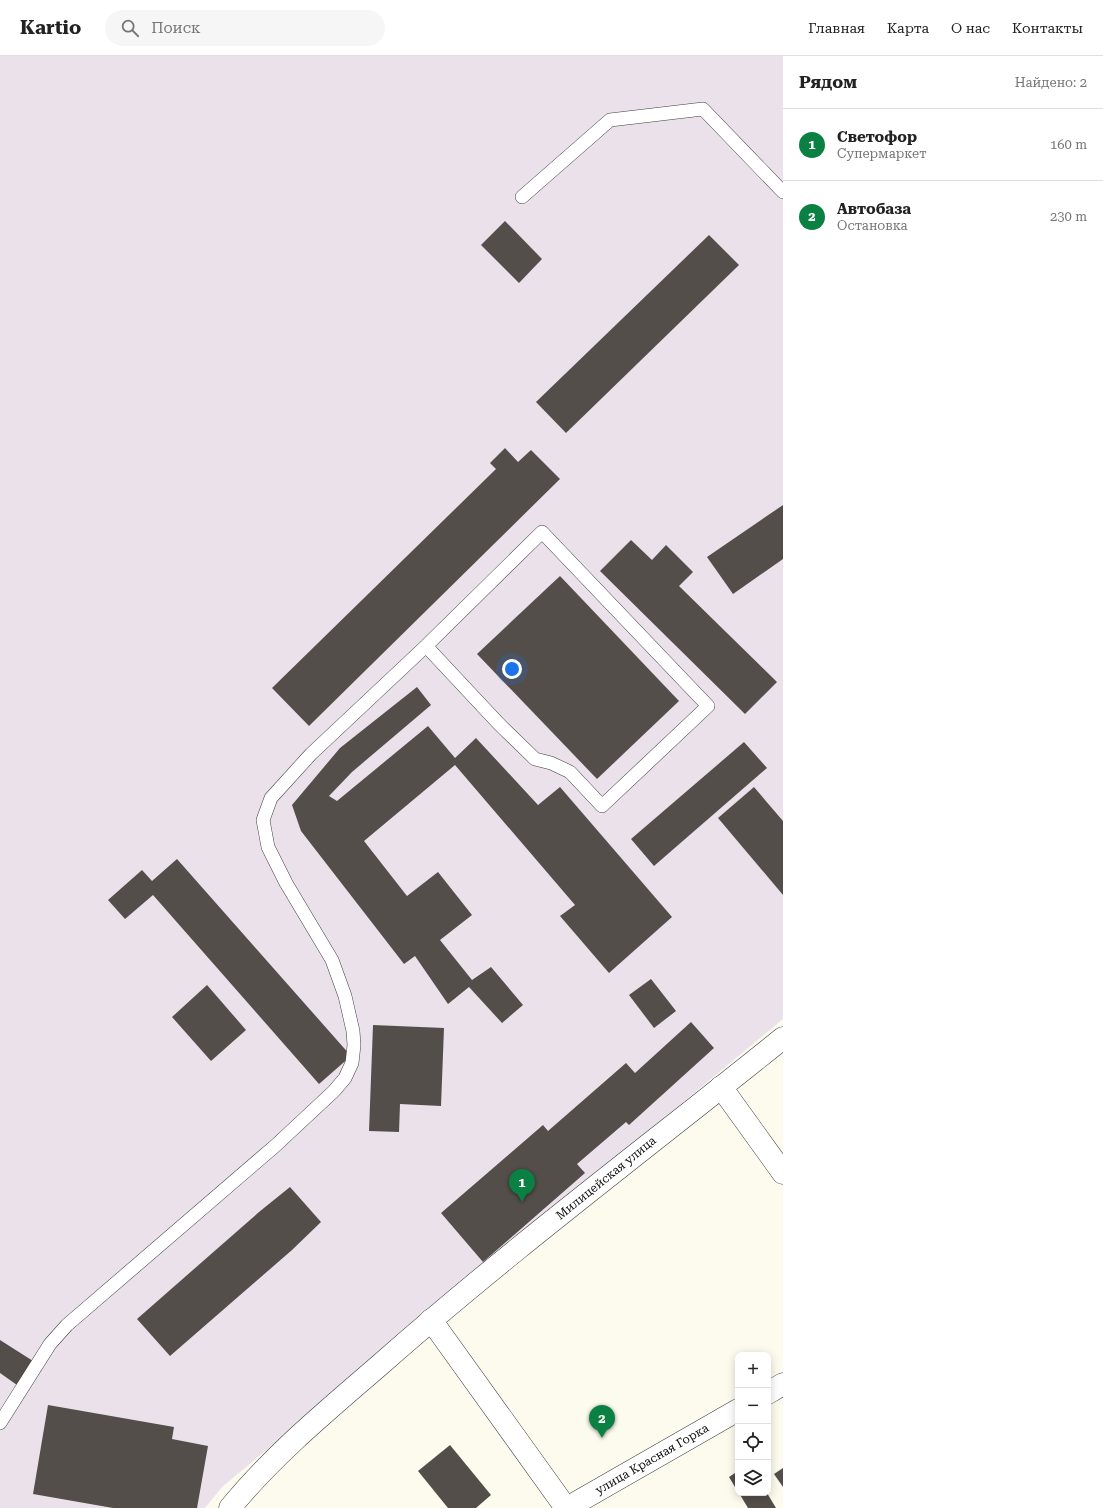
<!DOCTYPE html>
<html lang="ru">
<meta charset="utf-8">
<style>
body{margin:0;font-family:"Roboto Serif",serif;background:#f6f6f6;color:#222}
.controls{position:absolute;right:12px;bottom:12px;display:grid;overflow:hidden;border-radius:8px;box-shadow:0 2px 10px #0003}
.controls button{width:36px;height:36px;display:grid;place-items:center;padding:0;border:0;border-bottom:1px solid #e0e0e0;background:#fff;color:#222;font:20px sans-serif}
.you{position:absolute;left:512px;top:613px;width:14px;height:14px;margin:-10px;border:3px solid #fff;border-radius:50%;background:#1a73e8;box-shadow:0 0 0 6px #1a73e833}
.badge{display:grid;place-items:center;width:26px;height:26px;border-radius:50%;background:#0b8043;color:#fff;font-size:13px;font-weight:700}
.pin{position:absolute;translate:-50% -33px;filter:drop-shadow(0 1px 2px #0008)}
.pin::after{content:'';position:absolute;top:21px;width:14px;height:12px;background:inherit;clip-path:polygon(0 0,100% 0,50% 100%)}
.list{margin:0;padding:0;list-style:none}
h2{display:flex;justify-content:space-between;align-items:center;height:52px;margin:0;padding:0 16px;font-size:17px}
h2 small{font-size:13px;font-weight:400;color:#767676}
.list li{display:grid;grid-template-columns:26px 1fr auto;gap:12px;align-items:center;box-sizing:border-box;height:72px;padding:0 16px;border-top:1px solid #e0e0e0}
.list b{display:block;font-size:15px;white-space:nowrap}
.list p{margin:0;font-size:13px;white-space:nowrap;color:#767676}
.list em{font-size:13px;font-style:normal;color:#767676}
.icon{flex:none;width:22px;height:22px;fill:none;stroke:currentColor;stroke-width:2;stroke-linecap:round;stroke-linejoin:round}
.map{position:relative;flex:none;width:783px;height:1452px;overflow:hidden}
header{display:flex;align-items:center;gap:24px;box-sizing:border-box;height:56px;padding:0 20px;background:#fff;border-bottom:1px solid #e0e0e0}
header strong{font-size:19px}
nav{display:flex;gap:22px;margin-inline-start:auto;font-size:14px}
.search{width:280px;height:36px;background:#f6f6f6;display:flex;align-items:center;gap:10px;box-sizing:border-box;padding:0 14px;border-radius:22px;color:#767676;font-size:15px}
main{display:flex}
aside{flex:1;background:#fff}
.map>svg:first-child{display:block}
.industrial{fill:#eae1ea}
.building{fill:#544e4a}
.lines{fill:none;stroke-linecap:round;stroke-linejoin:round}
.service-casing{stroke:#3f3f3f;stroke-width:14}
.minor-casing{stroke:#3f3f3f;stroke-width:23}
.tertiary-casing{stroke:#3f3f3f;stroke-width:23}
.service{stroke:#fff;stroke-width:13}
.minor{stroke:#fff;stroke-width:22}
.tertiary{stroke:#fff;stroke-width:22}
.labels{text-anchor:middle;stroke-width:4;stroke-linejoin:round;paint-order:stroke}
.street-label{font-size:12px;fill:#0c0c0c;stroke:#fff}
</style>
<header>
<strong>Kartio</strong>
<div class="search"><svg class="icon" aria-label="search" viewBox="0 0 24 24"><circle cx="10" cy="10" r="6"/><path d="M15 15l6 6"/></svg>Поиск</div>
<nav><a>Главная</a><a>Карта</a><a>О нас</a><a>Контакты</a></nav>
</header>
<main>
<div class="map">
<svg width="783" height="1452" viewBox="0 0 783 1452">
<rect width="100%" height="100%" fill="#fdfbee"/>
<!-- industrial -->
<polygon class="industrial" points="0,0 783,0 783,963 222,1431 205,1452 0,1452"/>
<!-- building -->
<g class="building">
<polygon points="505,165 542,203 519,227 481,189"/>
<polygon points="709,179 739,209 566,377 536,346"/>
<polygon points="505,392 518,406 531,394 560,423 309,670 272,632 496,413 490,407"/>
<polygon points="783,449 783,503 733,538 707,501"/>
<polygon points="631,484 652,504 666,489 693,516 679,530 777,626 745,658 600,515"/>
<polygon points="560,520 679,645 597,723 477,598"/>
<polygon points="417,631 431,649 352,716 329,740 337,745 428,670 455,702 476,682 538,749 560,731 672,861 609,917 560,860 575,849 455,709 364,785 407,840 438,816 472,859 440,884 472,924 491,911 523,949 502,967 469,931 448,948 415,900 404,908 301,775 292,749 340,692"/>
<polygon points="744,686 767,712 654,810 631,783"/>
<polygon points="754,731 783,765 783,839 718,762"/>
<polygon points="177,803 351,1000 319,1028 153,839 125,863 108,844 142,814 152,825"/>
<polygon points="651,923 676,955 654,972 629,939"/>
<polygon points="207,929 246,974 211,1005 172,961"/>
<polygon points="691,966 714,992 629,1069 626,1066 577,1108 585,1117 483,1206 441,1157 543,1069 548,1075 626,1007 635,1017"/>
<polygon points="373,969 444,972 441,1050 400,1048 399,1076 369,1075"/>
<polygon points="290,1131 321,1166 292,1194 170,1300 137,1263 259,1156"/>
<polygon points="0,1284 33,1305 17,1329 0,1317"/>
<polygon points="48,1349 174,1371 172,1383 208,1390 197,1452 113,1452 33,1438"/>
<polygon points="450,1389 491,1439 476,1452 448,1452 418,1415"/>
<polygon points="783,1412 783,1431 774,1418"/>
<polygon points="738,1415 738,1436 729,1421"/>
<polygon points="739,1437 767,1437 776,1452 748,1452"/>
</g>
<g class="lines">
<!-- service casing -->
<g class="service-casing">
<g id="service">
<polyline points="522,141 610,64 703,53 783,136"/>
<polyline points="0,1367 50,1288 67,1269 275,1090 334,1035 345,1022 352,1007 354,989 353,975 345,940 332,904 286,827 268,791 263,764 271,742 311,698 426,590 542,476 708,650 602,750 570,716 551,707 535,703 499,668 426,590"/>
</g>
</g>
<!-- minor casing -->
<g class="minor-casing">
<g id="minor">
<polyline points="721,1031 783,1117"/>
<polyline points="431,1264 566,1452"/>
<path d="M230,1452C273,1399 329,1353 381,1308C510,1194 649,1090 783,982"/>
</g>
</g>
<!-- tertiary casing -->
<g class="tertiary-casing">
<g id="tertiary">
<polyline points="768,1337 783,1328"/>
<polyline points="567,1452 738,1354"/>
</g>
</g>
<!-- service -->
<use href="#service" class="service"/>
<!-- minor -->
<use href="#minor" class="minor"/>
<!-- tertiary -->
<use href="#tertiary" class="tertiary"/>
</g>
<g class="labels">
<!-- street labels -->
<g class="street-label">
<text transform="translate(606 1122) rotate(-39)" y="4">Милицейская улица</text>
<text transform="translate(652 1403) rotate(-30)" y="4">улица Красная Горка</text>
</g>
</g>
</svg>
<div class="controls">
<button>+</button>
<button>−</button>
<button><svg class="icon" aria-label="locate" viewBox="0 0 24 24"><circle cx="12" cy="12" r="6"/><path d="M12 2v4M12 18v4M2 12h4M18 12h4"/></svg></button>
<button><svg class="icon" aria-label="layers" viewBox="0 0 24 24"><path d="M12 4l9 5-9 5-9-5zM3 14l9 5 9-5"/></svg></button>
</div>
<div class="you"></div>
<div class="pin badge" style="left:522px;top:1146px">1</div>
<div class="pin badge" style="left:602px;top:1382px">2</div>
</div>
<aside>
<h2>Рядом<small>Найдено: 2</small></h2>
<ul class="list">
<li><span class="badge">1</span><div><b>Светофор</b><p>Супермаркет</p></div><em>160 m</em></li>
<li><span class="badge">2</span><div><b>Автобаза</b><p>Остановка</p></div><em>230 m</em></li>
</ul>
</aside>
</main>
